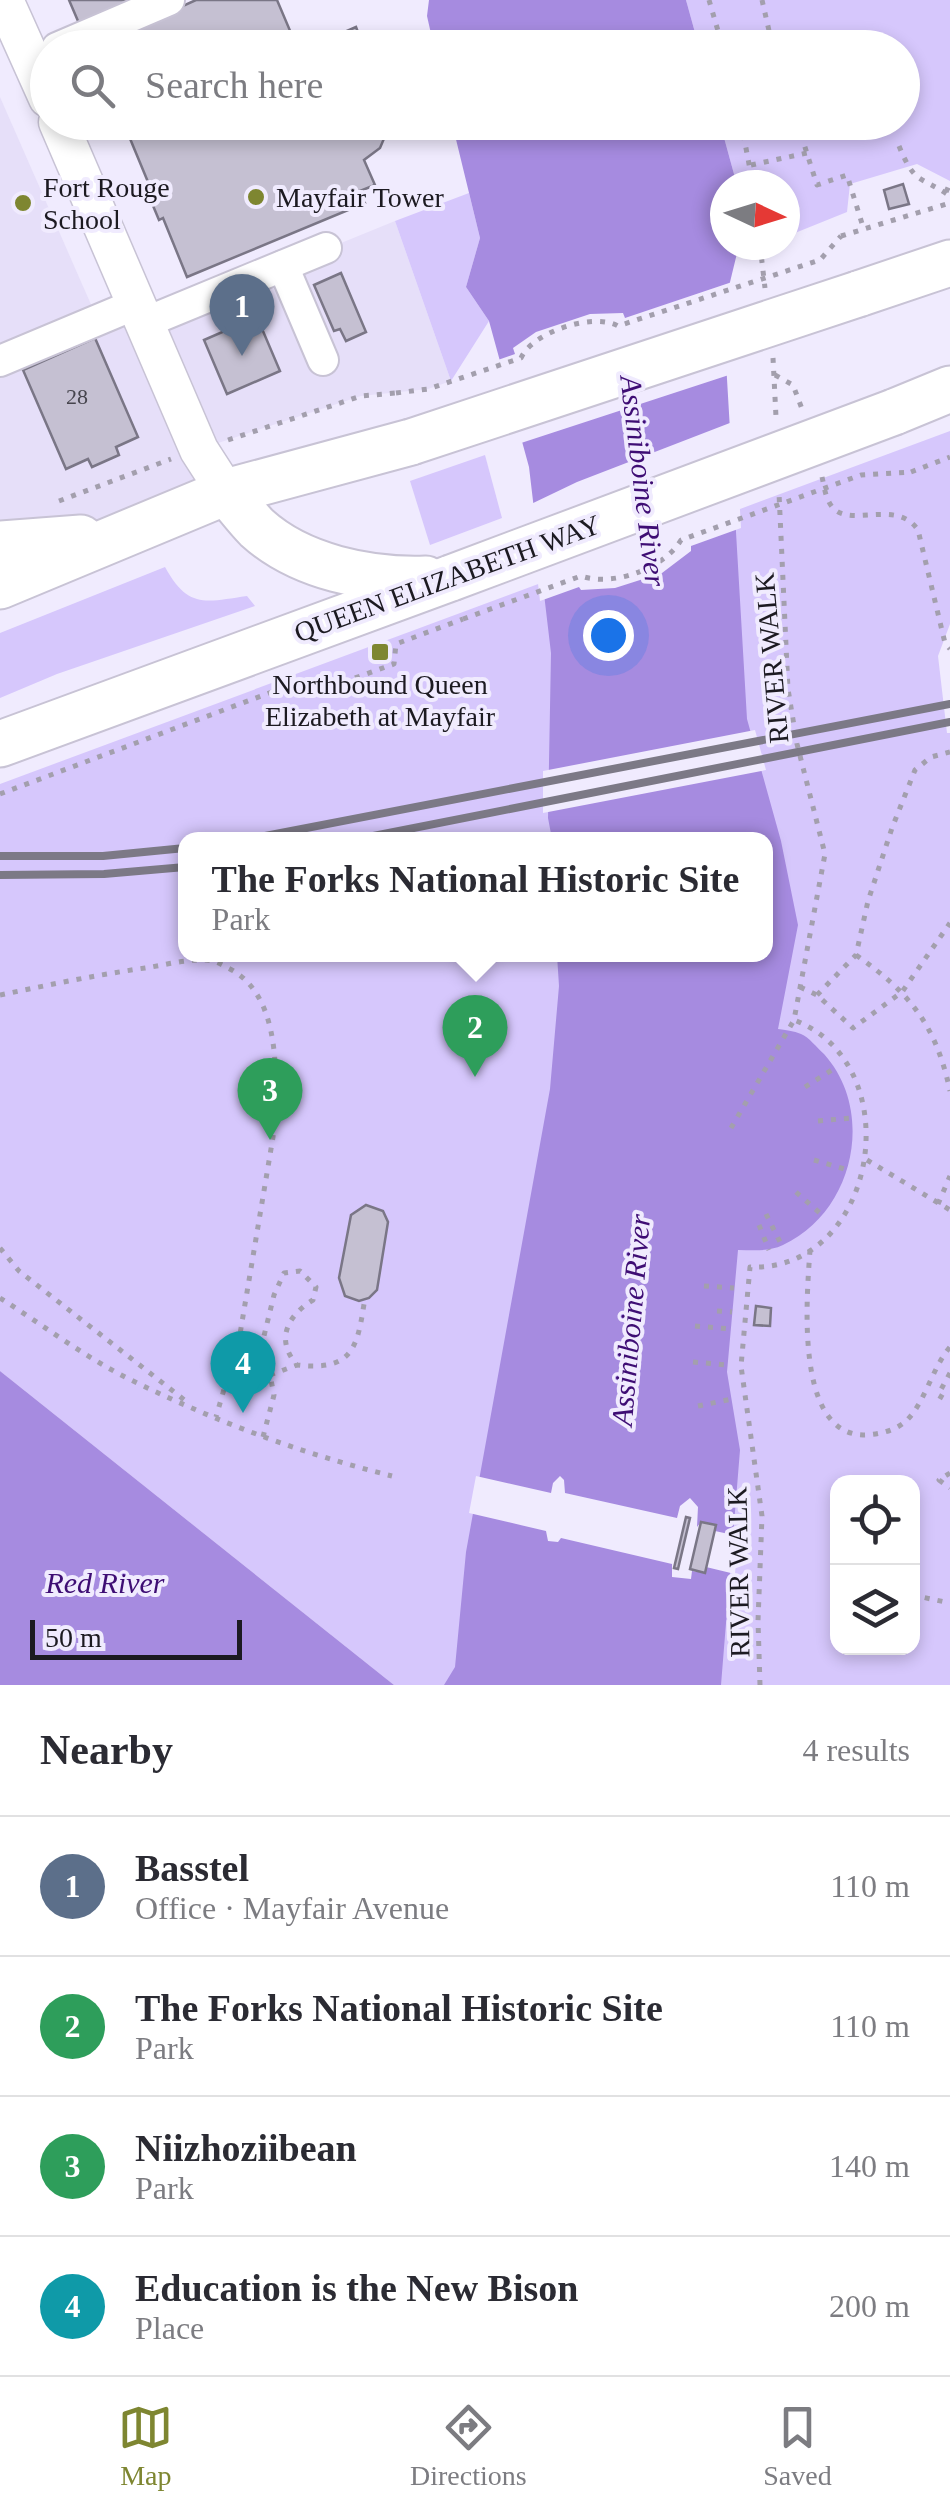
<!DOCTYPE html>
<meta charset="utf-8">
<style>
body{margin:0;font-family:"Times New Roman",serif;background:#f2f2f3;color:#2b2b33}
.controls{position:absolute;right:30px;bottom:30px;display:grid;overflow:hidden;border-radius:20px;box-shadow:0 5px 15px #0003}
.controls button{width:90px;height:90px;display:grid;place-items:center;padding:0;border:0;border-bottom:2px solid #e1e1e2;background:#fff;color:#2b2b33;font:50px sans-serif}
.compass{position:absolute;left:710px;top:170px;width:90px;height:90px;border-radius:50%;background:#fff;box-shadow:0 5px 15px #0003;rotate:94deg}
.scale{position:absolute;left:30px;bottom:25px;width:212px;box-sizing:border-box;padding-left:10px;border:5px solid #1c1a21;border-top:0;font-size:28px;line-height:35px;white-space:nowrap;color:#1c1a21;-webkit-text-stroke:8px #f0ebfe;paint-order:stroke}
.you{position:absolute;left:608px;top:635px;width:35px;height:35px;margin:-25px;border:8px solid #fff;border-radius:50%;background:#1a73e8;box-shadow:0 0 0 15px #1a73e833}
.badge{display:grid;place-items:center;width:65px;height:65px;border-radius:50%;background:#7e8631;color:#fff;font-size:32px;font-weight:700}
.pin{position:absolute;translate:-50% -82px;filter:drop-shadow(0 2px 5px #0008)}
.pin::after{content:'';position:absolute;top:52px;width:35px;height:30px;background:inherit;clip-path:polygon(0 0,100% 0,50% 100%)}
.popup{position:absolute;left:178px;top:832px;width:595px;height:130px;box-sizing:border-box;display:grid;place-content:center;border-radius:20px;background:#fff;filter:drop-shadow(0 2px 8px #0005);font-size:32px;white-space:nowrap;color:#7c7c81}
.popup b{font-size:38px;color:#2b2b33}
.popup::after{content:'';position:absolute;left:50%;top:100%;margin-left:-20px;border:20px solid transparent;border-top-color:#fff}
.list{margin:0;padding:0;list-style:none}
h2{display:flex;justify-content:space-between;align-items:center;height:130px;margin:0;padding:0 40px;font-size:42px}
h2 small{font-size:32px;font-weight:400;color:#7c7c81}
.list li{display:grid;grid-template-columns:65px 1fr auto;gap:30px;align-items:center;box-sizing:border-box;height:140px;padding:0 40px;border-top:2px solid #e1e1e2}
.list b{display:block;font-size:38px;white-space:nowrap}
.list p{margin:0;font-size:32px;white-space:nowrap;color:#7c7c81}
.list em{font-size:32px;font-style:normal;color:#7c7c81}
.icon{flex:none;width:55px;height:55px;fill:none;stroke:currentColor;stroke-width:2;stroke-linecap:round;stroke-linejoin:round}
.map{position:relative;flex:none;width:950px;height:1685px;overflow:hidden}
.search{position:absolute;background:#fff;box-shadow:0 5px 15px #0003;left:30px;right:30px;top:30px;height:110px;display:flex;align-items:center;gap:25px;box-sizing:border-box;padding:0 35px;border-radius:55px;color:#7c7c81;font-size:38px}
.sheet{height:690px;background:#fff}
nav{display:flex;justify-content:space-around;align-items:center;box-sizing:border-box;height:140px;border-top:2px solid #e1e1e2;background:#fff;font-size:28px;color:#7c7c81}
nav a{display:grid;justify-items:center;gap:5px}
nav .on{color:#7e8631}
.map>svg:first-child{display:block}
.built{fill:#e6dff9}
.green{fill:#d6c7fc;fill-rule:evenodd}
.water{fill:#a68be0}
.pier{fill:#f0ebfe}
.building{fill:#c5c0d2;stroke:#7a7686;stroke-width:2.5}
.lines{fill:none;stroke-linecap:round;stroke-linejoin:round}
.minor-casing{stroke:#c8c3d5;stroke-width:34}
.major-casing{stroke:#c8c3d5;stroke-width:41}
.highway-casing{stroke:#c8c3d5;stroke-width:49}
.path{stroke:#a39fad;stroke-width:5;stroke-dasharray:5 8;stroke-linecap:butt}
.minor{stroke:#fff;stroke-width:30}
.major{stroke:#fff;stroke-width:38}
.highway{stroke:#fff;stroke-width:45}
.rail{stroke:#7c7986;stroke-width:8}
.highway-bridge-casing{stroke:#c8c3d5;stroke-width:49;stroke-linecap:butt}
.path-bridge{stroke:#a39fad;stroke-width:5;stroke-dasharray:5 8;stroke-linecap:butt}
.highway-bridge{stroke:#fff;stroke-width:45}
.poi-dot{fill:#7e8631;stroke:#f0ebfe;stroke-width:4}
.labels{text-anchor:middle;stroke-width:8;stroke-linejoin:round;paint-order:stroke}
.number-label{font-size:22px;fill:#46444d}
.poi-label{font-size:28px;fill:#1c1a21;stroke:#f0ebfe;text-anchor:start}
.street-label{font-size:28px;fill:#1c1a21;stroke:#f0ebfe}
.water-label{font-size:30px;font-style:italic;fill:#3e0d74;stroke:#f0ebfe}
</style>
<div class="map">
<svg width="950" height="1685" viewBox="0 0 950 1685">
<rect width="100%" height="100%" fill="#f0ebfe"/>
<!-- built -->
<g class="built">
<polygon points="0,97 93,309 0,348"/>
<polygon points="395,221 451,381 428,389 361,396 200,449 226,492 0,544 0,361 136,304 145,323"/>
</g>
<!-- green -->
<g class="green">
<polygon points="686,0 950,0 950,181 917,164 850,184 847,212 785,237 785,185 737,185 720,123 902,122 902,48 699,47"/>
<polygon points="469,193 480,238 466,287 489,321 451,381 395,221"/>
<path d="M950,431V624L938,656L947,733H950V1685H394L0,1371V784ZM185,840H765V954H185ZM838,1482H912V1648H838Z"/>
<polygon points="485,455 502,518 430,545 410,481"/>
<path d="M165,567C188,609 205,602 247,596L255,606L57,674L0,698V633Z"/>
</g>
<!-- water -->
<g class="water">
<polygon points="429,0 686,0 699,47 434,47 427,16"/>
<path d="M452,123H720L737,185H725V245H739L723,311L747,719L781,841L798,925L778,1029C785,1030 794,1031 801,1034C809,1037 817,1048 824,1054C876,1112 854,1212 783,1245C768,1252 754,1250 738,1250L727,1372L740,1450L721,1685H444L455,1667L466,1552L550,1089L559,986L557,955L765,954V840L552,839L548,818L551,653L529,467L489,321L466,287L480,238Z"/>
<polygon points="0,1371 394,1685 0,1685"/>
</g>
<!-- pier -->
<g class="pier">
<polygon points="735,281 728,311 732,374 518,444 495,361 515,354 513,348 536,332 590,314 623,313 625,318"/>
<polygon points="735,421 741,528 691,546 691,551 662,573 615,588 581,590 579,587 540,601 529,505 577,482"/>
<polygon points="755,730 766,770 543,813 543,771"/>
<polygon points="476,1476 551,1493 553,1483 560,1476 564,1480 565,1493 677,1518 680,1506 690,1498 698,1507 697,1527 701,1522 715,1525 715,1531 738,1536 735,1574 706,1567 705,1573 692,1571 691,1579 672,1577 672,1564 561,1538 558,1542 548,1541 546,1531 469,1513"/>
</g>
<!-- building -->
<g class="building">
<polygon points="69,0 145,0 81,28"/>
<polygon points="196,0 277,0 291,33 258,48 89,48"/>
<polygon points="356,27 364,48 308,48 317,44"/>
<polygon points="128,122 391,122 380,148 364,160 375,185 360,191 365,203 187,277 163,218 159,220 144,184 148,182 124,124"/>
<polygon points="903,184 909,204 889,209 884,190"/>
<polygon points="341,273 366,332 346,341 340,329 334,331 314,285"/>
<polygon points="257,317 280,371 227,394 204,340"/>
<polygon points="95,338 138,437 116,447 119,455 92,467 88,459 66,469 23,370"/>
<polygon points="366,1205 383,1211 388,1222 377,1290 369,1298 359,1301 345,1296 339,1278 351,1215"/>
<polygon points="756,1306 771,1308 770,1326 754,1325"/>
<polygon points="686,1517 690,1518 678,1569 674,1568"/>
<polygon points="701,1522 716,1525 705,1573 690,1569"/>
</g>
<g class="lines">
<!-- minor casing -->
<g class="minor-casing">
<g id="minor">
<polyline points="57,48 169,0"/>
<polyline points="283,266 323,360"/>
<polyline points="144,323 326,248"/>
<polyline points="0,361 136,304"/>
</g>
</g>
<!-- major casing -->
<g class="major-casing">
<g id="major">
<polyline points="4,0 48,98"/>
<polyline points="58,122 199,450 226,492"/>
</g>
</g>
<!-- highway casing -->
<g class="highway-casing">
<g id="highway">
<polyline points="858,294 950,263"/>
<polyline points="894,412 950,389"/>
<path d="M226,492C236,503 246,517 257,528C300,567 369,581 426,579"/>
<polyline points="0,544 81,538"/>
<polyline points="0,586 226,492 411,442"/>
<polyline points="0,744 451,578"/>
</g>
</g>
<!-- path -->
<g class="path">
<polyline points="709,0 723,48"/>
<polyline points="762,0 773,48"/>
<polyline points="741,122 753,185"/>
<polyline points="797,122 817,185 847,175 864,230"/>
<path d="M899,146C915,185 919,175 950,196"/>
<polyline points="751,165 807,153"/>
<polyline points="946,192 950,183"/>
<polyline points="841,236 950,203"/>
<polyline points="760,245 765,288"/>
<polyline points="773,358 776,417"/>
<polyline points="775,375 793,385 802,409"/>
<polyline points="228,440 361,396 396,393"/>
<polyline points="911,472 950,457"/>
<path d="M822,477C824,485 825,495 829,502C844,533 895,496 918,530L945,643L950,649"/>
<polyline points="59,501 171,459"/>
<polyline points="0,794 293,684 327,688 394,664 396,644 463,619"/>
<path d="M856,955C910,993 936,1025 950,1091"/>
<polyline points="800,987 817,995 853,1028 902,992 950,923"/>
<path d="M0,995C48,985 96,975 145,968C165,965 186,959 206,960C214,960 221,964 228,968C284,995 277,1084 273,1137L240,1334L216,1417"/>
<polyline points="817,995 856,955 868,901 892,828 915,770 931,757 950,752"/>
<polyline points="805,1087 835,1068"/>
<polyline points="818,1121 851,1118"/>
<polyline points="731,1128 794,1020"/>
<polyline points="814,1160 848,1170"/>
<polyline points="867,1160 950,1210"/>
<polyline points="796,1192 822,1215"/>
<polyline points="938,1204 950,1176"/>
<polyline points="766,1214 782,1246"/>
<polyline points="759,1225 769,1250"/>
<polyline points="0,1248 19,1271 187,1402"/>
<path d="M810,1250C807,1295 794,1433 863,1435C877,1435 895,1431 906,1421C925,1403 932,1368 950,1347"/>
<polyline points="704,1286 734,1288"/>
<path d="M0,1298C43,1325 86,1358 131,1380C217,1422 300,1453 392,1476"/>
<polyline points="717,1311 732,1312"/>
<polyline points="695,1326 731,1329"/>
<polyline points="693,1362 728,1365"/>
<polyline points="950,1373 938,1395 950,1402"/>
<polyline points="270,1375 297,1365"/>
<polyline points="698,1406 732,1399"/>
<path d="M263,1437L274,1395L263,1340L274,1295L284,1273L300,1271L316,1287L313,1300C287,1316 275,1340 297,1365C351,1371 357,1350 364,1304"/>
<polyline points="950,1473 939,1480 950,1488"/>
<polyline points="912,1595 950,1603"/>
<path d="M760,1685L758,1621L762,1516L741,1366L750,1267C878,1272 911,1064 794,1020L825,854L797,744L788,689L779,493"/>
</g>
<!-- minor -->
<use href="#minor" class="minor"/>
<!-- major -->
<use href="#major" class="major"/>
<!-- highway -->
<use href="#highway" class="highway"/>
<!-- rail -->
<g class="rail">
<polyline points="244,840 950,704"/>
<polyline points="353,840 950,722"/>
<polyline points="0,856 103,856 185,848"/>
<polyline points="0,875 104,874 185,867"/>
</g>
<!-- highway-bridge casing -->
<g class="highway-bridge-casing">
<g id="highway-bridge">
<polyline points="411,442 858,294"/>
<polyline points="451,578 894,412"/>
</g>
</g>
<!-- path-bridge -->
<g class="path-bridge">
<path d="M396,393L428,389L521,358C532,332 594,312 618,326L820,260L841,236"/>
<path d="M463,619L581,576C612,587 664,569 681,540L861,475L911,472"/>
</g>
<!-- highway-bridge -->
<use href="#highway-bridge" class="highway-bridge"/>
</g>
<!-- markers -->
<g class="poi-dot">
<circle cx="256" cy="197" r="10"/>
<circle cx="23" cy="203" r="10"/>
<rect x="370" y="642" width="20" height="20" rx="5"/>
</g>
<g class="labels">
<!-- number labels -->
<g class="number-label">
<text x="77" y="404">28</text>
</g>
<!-- poi labels -->
<g class="poi-label">
<text x="43" y="197">Fort Rouge<tspan x="43" dy="32">School</tspan></text>
<text x="276" y="207">Mayfair Tower</text>
<text x="380" y="694" text-anchor="middle">Northbound Queen<tspan x="380" dy="32">Elizabeth at Mayfair</tspan></text>
</g>
<!-- street labels -->
<g class="street-label">
<text transform="translate(447 578) rotate(-20)" y="10">QUEEN ELIZABETH WAY</text>
<text transform="translate(771 658) rotate(-95)" y="10">RIVER WALK</text>
<text transform="translate(738 1572) rotate(-91)" y="10">RIVER WALK</text>
</g>
<!-- water labels -->
<g class="water-label">
<text transform="translate(643 481) rotate(83)" y="10">Assiniboine River</text>
<text transform="translate(631 1320) rotate(-85)" y="10">Assiniboine River</text>
<text x="105" y="1593">Red River</text>
</g>
</g>
</svg>
<div class="controls">
<button><svg class="icon" aria-label="locate" viewBox="0 0 24 24"><circle cx="12" cy="12" r="6"/><path d="M12 2v4M12 18v4M2 12h4M18 12h4"/></svg></button>
<button><svg class="icon" aria-label="layers" viewBox="0 0 24 24"><path d="M12 4l9 5-9 5-9-5zM3 14l9 5 9-5"/></svg></button>
</div>
<svg class="compass" viewBox="-18 -18 36 36"><path d="M0-13l5 13h-10z" fill="#e53935"/><path d="M0 13l5-13h-10z" fill="#7c7c81"/></svg>
<div class="scale">50 m</div>
<div class="you"></div>
<div class="pin badge" style="left:242px;top:356px;background:#5c6f8a">1</div>
<div class="pin badge" style="left:475px;top:1077px;background:#2e9e5b">2</div>
<div class="popup"><b>The Forks National Historic Site</b>Park</div>
<div class="pin badge" style="left:270px;top:1140px;background:#2e9e5b">3</div>
<div class="pin badge" style="left:243px;top:1413px;background:#0f9aa8">4</div>
<div class="search"><svg class="icon" aria-label="search" viewBox="0 0 24 24"><circle cx="10" cy="10" r="6"/><path d="M15 15l6 6"/></svg>Search here</div>
</div>
<section class="sheet">
<h2>Nearby<small>4 results</small></h2>
<ul class="list">
<li><span class="badge" style="background:#5c6f8a">1</span><div><b>Basstel</b><p>Office · Mayfair Avenue</p></div><em>110 m</em></li>
<li><span class="badge" style="background:#2e9e5b">2</span><div><b>The Forks National Historic Site</b><p>Park</p></div><em>110 m</em></li>
<li><span class="badge" style="background:#2e9e5b">3</span><div><b>Niizhoziibean</b><p>Park</p></div><em>140 m</em></li>
<li><span class="badge" style="background:#0f9aa8">4</span><div><b>Education is the New Bison</b><p>Place</p></div><em>200 m</em></li>
</ul>
</section>
<nav>
<a class="on"><svg class="icon" aria-label="map" viewBox="0 0 24 24"><path d="M3 6l6-2 6 2 6-2v14l-6 2-6-2-6 2zM9 4v14M15 6v14"/></svg>Map</a>
<a><svg class="icon" aria-label="directions" viewBox="0 0 24 24"><path d="M12 3l9 9-9 9-9-9zM9 14v-3h6M13 9l2 2-2 2"/></svg>Directions</a>
<a><svg class="icon" aria-label="saved" viewBox="0 0 24 24"><path d="M7 4h10v16l-5-4-5 4z"/></svg>Saved</a>
</nav>
